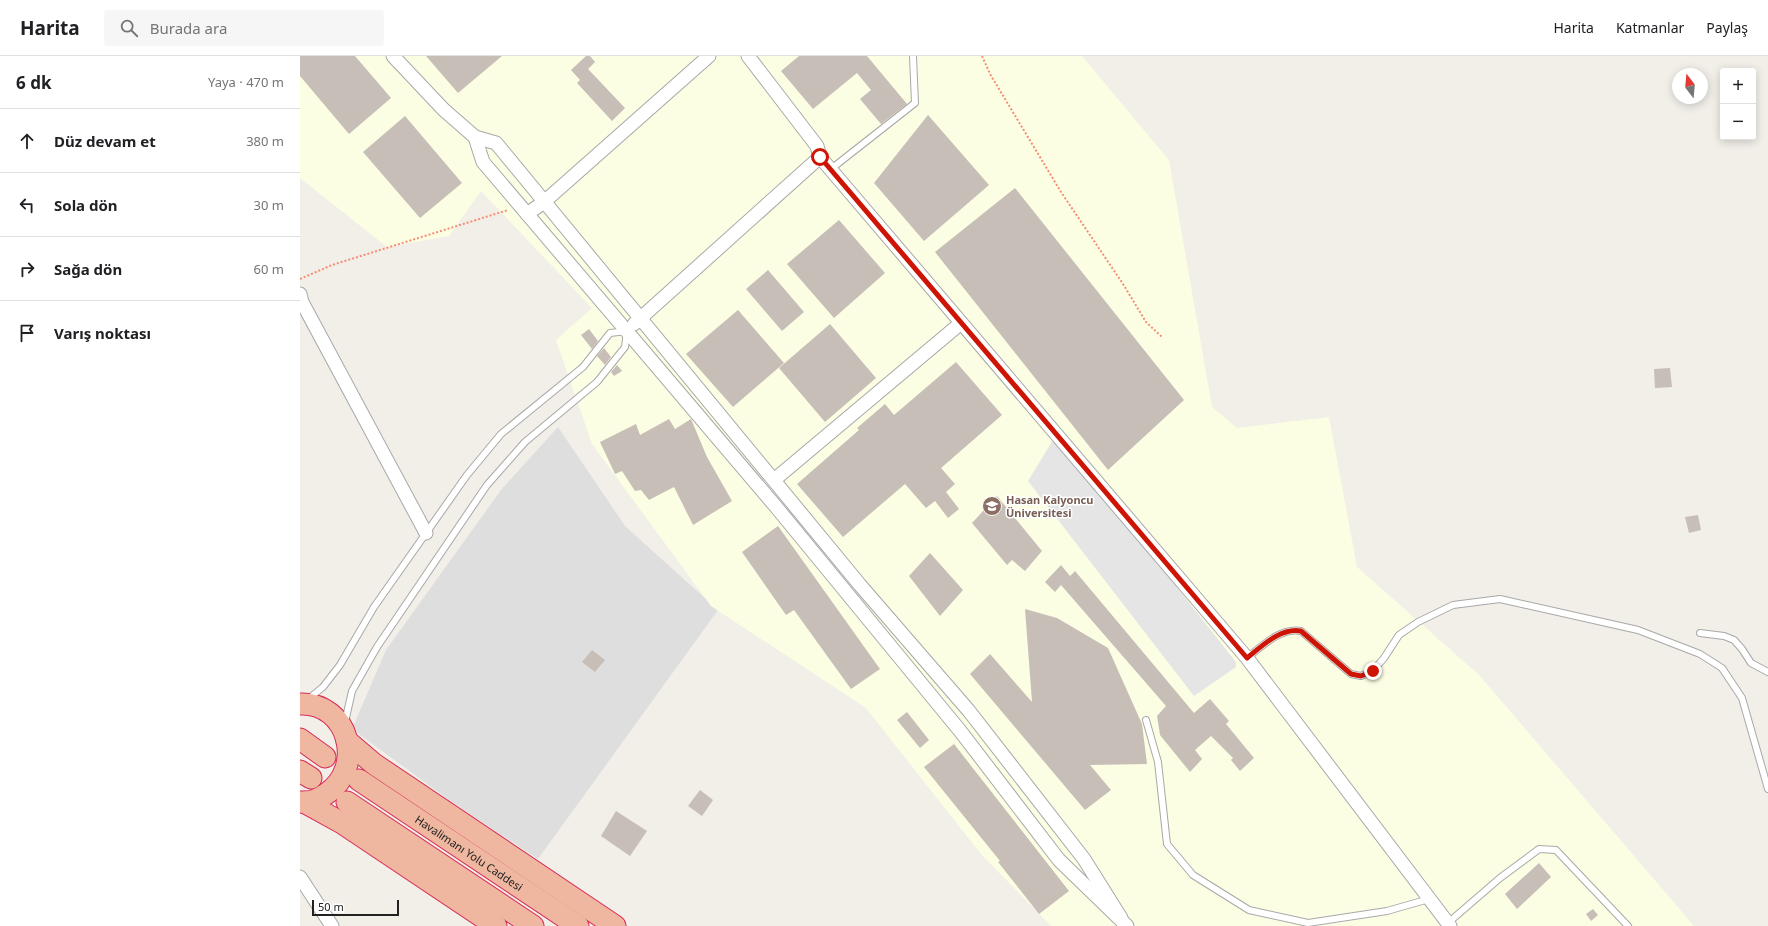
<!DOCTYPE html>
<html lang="tr">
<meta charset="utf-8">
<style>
body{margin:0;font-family:"Noto Sans",sans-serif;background:#f6f6f6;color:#202124}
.controls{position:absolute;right:12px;top:12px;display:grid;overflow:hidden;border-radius:4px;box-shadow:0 2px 10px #0003}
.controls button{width:36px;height:36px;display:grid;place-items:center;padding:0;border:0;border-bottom:1px solid #e0e0e0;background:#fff;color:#202124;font:20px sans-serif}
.compass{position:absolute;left:1372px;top:12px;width:36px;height:36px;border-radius:50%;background:#fff;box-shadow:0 2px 10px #0003;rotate:344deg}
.scale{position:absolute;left:12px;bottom:10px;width:87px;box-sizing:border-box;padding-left:4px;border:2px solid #212121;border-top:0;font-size:11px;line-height:14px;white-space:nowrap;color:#212121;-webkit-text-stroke:3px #fff;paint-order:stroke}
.stop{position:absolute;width:12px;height:12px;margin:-9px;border:3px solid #ce1505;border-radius:50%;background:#fff}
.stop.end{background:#ce1505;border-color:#fff;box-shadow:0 1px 4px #0008}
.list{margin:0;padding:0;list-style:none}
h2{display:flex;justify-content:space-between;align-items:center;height:52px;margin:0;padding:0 16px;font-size:17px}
h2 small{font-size:13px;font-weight:400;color:#757577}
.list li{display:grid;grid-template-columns:26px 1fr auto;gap:12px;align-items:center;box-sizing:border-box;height:64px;padding:0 16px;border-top:1px solid #e0e0e0}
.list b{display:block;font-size:15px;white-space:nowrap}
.list em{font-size:13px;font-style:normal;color:#757577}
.icon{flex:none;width:22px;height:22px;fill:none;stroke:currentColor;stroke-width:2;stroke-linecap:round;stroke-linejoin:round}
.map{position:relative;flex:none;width:1468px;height:870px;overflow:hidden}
header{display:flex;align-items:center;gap:24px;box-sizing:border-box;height:56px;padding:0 20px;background:#fff;border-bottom:1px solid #e0e0e0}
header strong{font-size:19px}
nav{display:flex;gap:22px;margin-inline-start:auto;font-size:14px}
.search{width:280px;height:36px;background:#f6f6f6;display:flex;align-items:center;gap:10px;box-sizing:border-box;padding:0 14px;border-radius:4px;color:#757577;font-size:15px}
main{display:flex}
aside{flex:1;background:#fff}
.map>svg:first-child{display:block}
.residential{fill:#dfdede}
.education{fill:#fcfee4}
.parking{fill:#e5e5e5}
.building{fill:#c6beb7}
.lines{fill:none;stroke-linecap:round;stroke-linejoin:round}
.service-casing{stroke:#a8a8a8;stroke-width:8}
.minor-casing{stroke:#a8a8a8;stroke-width:15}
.trunk-casing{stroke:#d82c59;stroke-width:23}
.path{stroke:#f78c73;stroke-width:2;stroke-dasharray:2 2;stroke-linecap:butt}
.service{stroke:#fff;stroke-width:6}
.minor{stroke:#fff;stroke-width:13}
.trunk{stroke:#f0b7a0;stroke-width:21}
.route{stroke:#ce1505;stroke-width:5}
.labels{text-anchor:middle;stroke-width:3;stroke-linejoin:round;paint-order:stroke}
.education-label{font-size:11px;font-weight:bold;fill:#785e54;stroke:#fff;text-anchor:start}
.street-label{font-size:11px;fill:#212121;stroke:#fff}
</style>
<header>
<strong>Harita</strong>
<div class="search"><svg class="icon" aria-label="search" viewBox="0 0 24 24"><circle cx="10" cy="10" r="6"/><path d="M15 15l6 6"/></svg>Burada ara</div>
<nav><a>Harita</a><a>Katmanlar</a><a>Paylaş</a></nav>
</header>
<main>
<aside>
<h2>6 dk<small>Yaya · 470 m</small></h2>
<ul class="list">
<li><svg class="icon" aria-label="ahead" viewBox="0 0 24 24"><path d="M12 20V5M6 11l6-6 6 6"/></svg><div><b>Düz devam et</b></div><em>380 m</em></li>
<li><svg class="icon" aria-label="left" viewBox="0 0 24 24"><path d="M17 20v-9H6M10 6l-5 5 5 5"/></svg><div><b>Sola dön</b></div><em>30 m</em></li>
<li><svg class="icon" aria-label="right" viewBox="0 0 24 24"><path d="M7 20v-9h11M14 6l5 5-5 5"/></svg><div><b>Sağa dön</b></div><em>60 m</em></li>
<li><svg class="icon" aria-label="arrive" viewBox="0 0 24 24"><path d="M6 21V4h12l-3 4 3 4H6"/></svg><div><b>Varış noktası</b></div></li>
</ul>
</aside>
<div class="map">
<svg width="1468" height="870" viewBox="0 0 1468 870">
<rect width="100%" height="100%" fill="#f1efe8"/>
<!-- residential -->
<polygon class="residential" points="258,371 325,470 418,554 238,803 152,746 52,673 86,594 201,434"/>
<!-- education -->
<polygon class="education" points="0,0 782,0 869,104 912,351 937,372 1029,361 1057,511 1179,619 1394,870 751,870 681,798 566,652 411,550 292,388 256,284 292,252 181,135 149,180 87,191 0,122"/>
<!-- parking -->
<polygon class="parking" points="756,379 936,606 936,611 894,640 728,425"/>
<!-- building -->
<g class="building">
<polygon points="0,0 55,0 91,42 49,78 0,20"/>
<polygon points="126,0 202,0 158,37"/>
<polygon points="286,0 290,0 295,6 288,13 325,52 312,65 277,27 280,24 271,14"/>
<polygon points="499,0 567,0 607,48 581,68 560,43 571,34 557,17 513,53 481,15"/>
<polygon points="628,59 689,129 624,185 574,127"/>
<polygon points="105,60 162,127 120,162 63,96"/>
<polygon points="715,132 884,344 808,414 635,196"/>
<polygon points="539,164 585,217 534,262 487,208"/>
<polygon points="468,214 504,256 482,275 446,233"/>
<polygon points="438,254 484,307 433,351 386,298"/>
<polygon points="530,268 576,322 525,366 479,312"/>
<polygon points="289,273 298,285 292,293 281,279"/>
<polygon points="304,292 311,301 305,309 297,300"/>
<polygon points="656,306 702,359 641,412 655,428 646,436 659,453 648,462 635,445 626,452 605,428 543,481 497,428 559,374 557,372 585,348 594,359"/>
<polygon points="317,309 322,315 314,320 311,316"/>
<polygon points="1370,312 1372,331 1355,332 1354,313"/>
<polygon points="369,363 375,373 391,363 407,401 432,445 393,469 374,431 349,444 341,434 335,435 322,415 315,418 300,386 336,368 340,379"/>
<polygon points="697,440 742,495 725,515 712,504 707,509 672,467"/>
<polygon points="1398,459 1401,474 1389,477 1385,461"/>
<polygon points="478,470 580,613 551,633 494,554 486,559 442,496"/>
<polygon points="630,497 663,534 640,560 609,520"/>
<polygon points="761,509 770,520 775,515 894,657 910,643 929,665 926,668 954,702 940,715 931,704 933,702 911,680 895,694 902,703 890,716 860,679 857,660 866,650 761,529 755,536 745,526"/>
<polygon points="725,553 757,562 808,592 842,668 847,708 790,709 811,734 785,754 670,618 690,598 732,646"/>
<polygon points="292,594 305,604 295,616 282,606"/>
<polygon points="607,656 629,684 620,692 597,664"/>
<polygon points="654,688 769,835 739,858 698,806 700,805 624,711"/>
<polygon points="400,734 413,744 402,760 388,750"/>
<polygon points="316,755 347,775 330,800 301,780"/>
<polygon points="1239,807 1251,821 1217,853 1205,838"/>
<polygon points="1293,853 1298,859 1291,865 1286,858"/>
</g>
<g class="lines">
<!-- service casing -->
<g class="service-casing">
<g id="service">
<polyline points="531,113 615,47 613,0"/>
<polyline points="1400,577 1424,580 1434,584 1442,593 1451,607 1468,616"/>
<path d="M947,602C962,590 981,571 1001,575L1051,618L1061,620L1073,615L1084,602L1099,579L1118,566L1153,549L1200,543L1338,574L1400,598L1422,612L1442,642L1468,733"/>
<polyline points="7,644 23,631 40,609 74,551 167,419 201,378 283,311 310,277 327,275 325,291 297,326 225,386 187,429 77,591 52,635 45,666"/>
<polyline points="846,664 858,706 867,788 893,819 949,854 1008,867 1087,855 1129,843"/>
<polyline points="1149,866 1200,822 1239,793 1256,794 1328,870"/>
</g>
</g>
<!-- minor casing -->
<g class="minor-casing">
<g id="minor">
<polyline points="93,0 144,54 175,81 196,87 560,529 669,655 784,803 821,862"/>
<polyline points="175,81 183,106 477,452 661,676 759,804 827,870"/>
<polyline points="520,101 947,602 1150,870"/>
<polyline points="227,158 244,146 409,0"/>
<polyline points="0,238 2,246 126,477"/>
<polyline points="334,268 520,101 517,90 448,0"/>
<polyline points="474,424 661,267"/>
<polyline points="0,821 32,870"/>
</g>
</g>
<!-- trunk casing -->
<g class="trunk-casing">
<g id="trunk">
<path d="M0,648C49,646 66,712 26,738C19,743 9,747 0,746"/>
<polyline points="0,683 25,701"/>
<polyline points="47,685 74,708 315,870"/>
<polyline points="0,715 11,722"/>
<path id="s1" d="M59,724L278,870"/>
<polyline points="4,746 42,767 196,870"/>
<polyline points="47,746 233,870"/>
</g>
</g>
<!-- path -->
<g class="path">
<polyline points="682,0 690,18 761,136 823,228 846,266 863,282"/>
<polyline points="0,223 32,209 208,154"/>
</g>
<!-- service -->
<use href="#service" class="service"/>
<!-- minor -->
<use href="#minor" class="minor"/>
<!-- trunk -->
<use href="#trunk" class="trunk"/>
</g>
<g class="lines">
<!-- route -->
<path class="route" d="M520,101L947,602C962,590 981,571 1001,575L1051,618L1061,620L1073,615"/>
</g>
<!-- icons -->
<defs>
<g id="university-disc" transform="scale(1)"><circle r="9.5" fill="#8d6e63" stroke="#fff"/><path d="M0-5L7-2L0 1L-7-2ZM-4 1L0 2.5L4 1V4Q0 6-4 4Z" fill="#fff"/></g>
</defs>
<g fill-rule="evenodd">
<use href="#university-disc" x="692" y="450"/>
</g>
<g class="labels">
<!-- education labels -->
<g class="education-label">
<text x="706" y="448">Hasan Kalyoncu<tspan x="706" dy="13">Üniversitesi</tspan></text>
</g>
<!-- street labels -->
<g class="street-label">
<text dy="4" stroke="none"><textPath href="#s1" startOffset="132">Havalimanı Yolu Caddesi</textPath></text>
</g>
</g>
</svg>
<div class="controls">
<button>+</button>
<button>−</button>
</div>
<svg class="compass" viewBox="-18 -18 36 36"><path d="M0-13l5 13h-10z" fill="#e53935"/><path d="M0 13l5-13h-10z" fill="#757577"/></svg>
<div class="scale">50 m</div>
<div class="stop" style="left:520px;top:101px"></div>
<div class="stop end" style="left:1073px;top:615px"></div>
</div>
</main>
